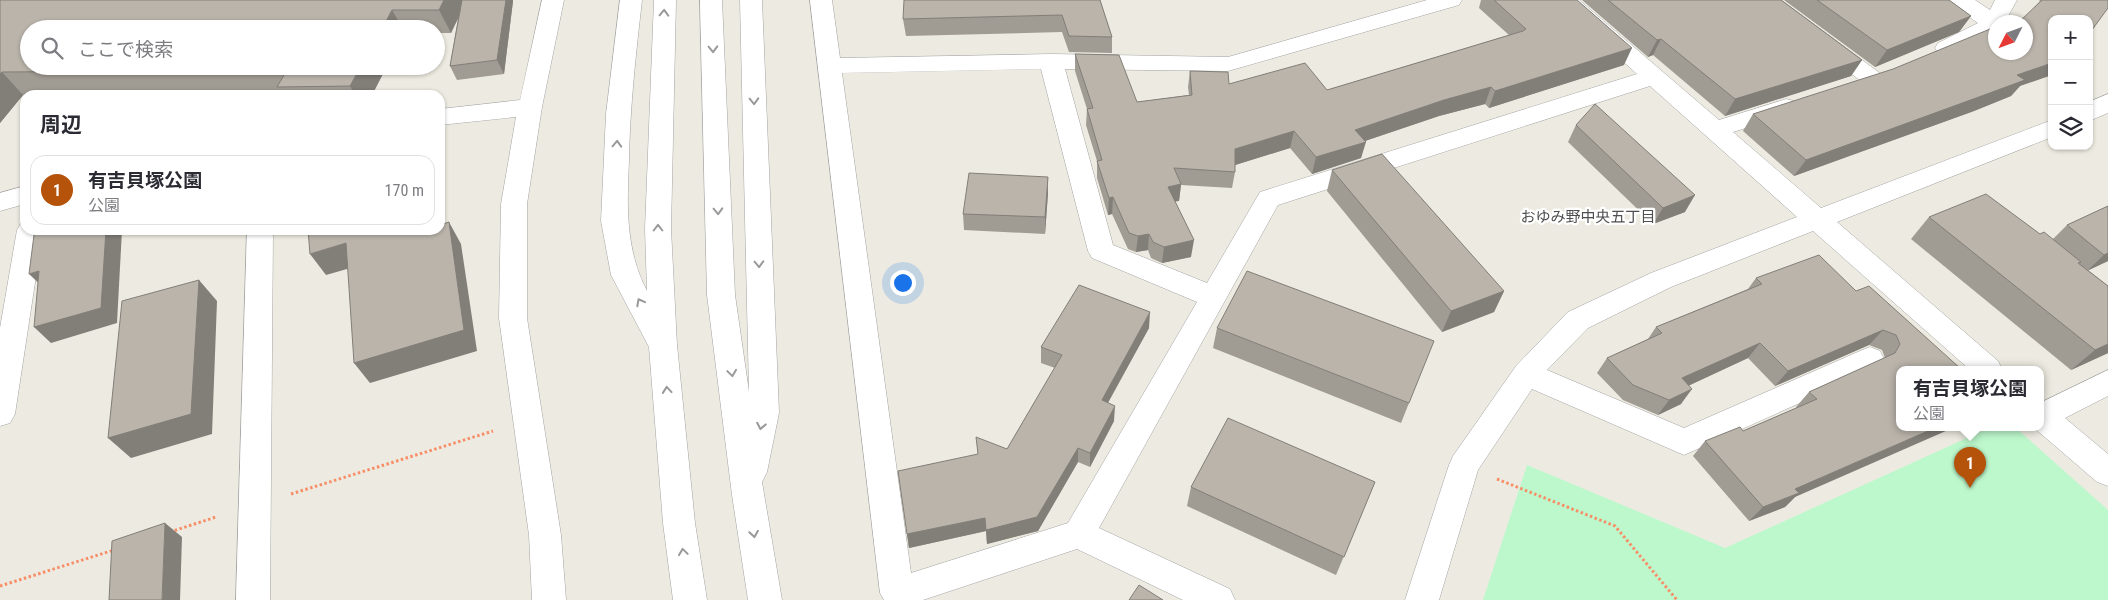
<!DOCTYPE html>
<html lang="ja">
<meta charset="utf-8">
<style>
body{margin:0;font-family:"Roboto Condensed","Noto Sans JP",sans-serif;background:#f7f7f7;color:#2b2b33}
.controls{position:absolute;right:15px;top:15px;display:grid;overflow:hidden;border-radius:10px;box-shadow:0 1px 4px #0004}
.controls button{width:45px;height:45px;display:grid;place-items:center;padding:0;border:0;border-bottom:1px solid #e1e1e2;background:#fff;color:#2b2b33;font:25px sans-serif}
.compass{position:absolute;left:1988px;top:15px;width:45px;height:45px;border-radius:50%;background:#fff;box-shadow:0 1px 4px #0004;rotate:228deg}
.you{position:absolute;left:902px;top:282px;width:18px;height:18px;margin:-12px;border:4px solid #fff;border-radius:50%;background:#1a73e8;box-shadow:0 0 0 8px #1a73e833}
.badge{display:grid;place-items:center;width:32px;height:32px;border-radius:50%;background:#b45309;color:#fff;font-size:16px;font-weight:700}
.pin{position:absolute;translate:-50% -41px;filter:drop-shadow(0 1px 2px #0008)}
.pin::after{content:'';position:absolute;top:26px;width:18px;height:15px;background:inherit;clip-path:polygon(0 0,100% 0,50% 100%)}
.popup{position:absolute;left:1896px;top:366px;width:148px;height:65px;box-sizing:border-box;display:grid;place-content:center;border-radius:10px;background:#fff;filter:drop-shadow(0 1px 4px #0005);font-size:16px;white-space:nowrap;color:#7c7c81}
.popup b{font-size:19px;color:#2b2b33}
.popup::after{content:'';position:absolute;left:50%;top:100%;margin-left:-10px;border:10px solid transparent;border-top-color:#fff}
.list{margin:0;padding:0;list-style:none}
h2{display:flex;justify-content:space-between;align-items:center;height:65px;margin:0;padding:0 20px;font-size:21px}
h2 small{font-size:16px;font-weight:400;color:#7c7c81}
.list li{display:grid;grid-template-columns:32px 1fr auto;gap:15px;align-items:center;box-sizing:border-box;height:70px;margin:0 10px 10px;padding:0 10px;border:1px solid #e1e1e2;border-radius:15px}
.list b{display:block;font-size:19px;white-space:nowrap}
.list p{margin:0;font-size:16px;white-space:nowrap;color:#7c7c81}
.list em{font-size:16px;font-style:normal;color:#7c7c81}
.icon{flex:none;width:28px;height:28px;fill:none;stroke:currentColor;stroke-width:2;stroke-linecap:round;stroke-linejoin:round}
.map{position:relative;flex:none;width:2108px;height:600px;overflow:hidden}
.search{position:absolute;background:#fff;box-shadow:0 1px 4px #0004;left:20px;top:20px;width:425px;height:55px;display:flex;align-items:center;gap:12px;box-sizing:border-box;padding:0 18px;border-radius:28px;color:#7c7c81;font-size:19px}
.panel{position:absolute;background:#fff;box-shadow:0 1px 4px #0004;left:20px;top:90px;width:425px;height:145px;border-radius:15px}
.map>svg:first-child{display:block}
.park{fill:#bdf8cc}
.lines{fill:none;stroke-linecap:round;stroke-linejoin:round}
.minor-casing{stroke:#a3a3a3;stroke-width:1}
.path{stroke:#f78e68;stroke-width:3;stroke-dasharray:2.5 2.5;stroke-linecap:butt}
.minor{fill:#fff;fill-rule:evenodd}
.wall{fill:#a09b93}
.shaded-wall{fill:#827e78}
.building{fill:#bab4ab;stroke:#827e78}
.oneway{stroke:#999}
.labels{text-anchor:middle;stroke-width:4.5;stroke-linejoin:round;paint-order:stroke}
.neighbourhood-label{font-size:15px;fill:#4f4f4f;stroke:#fff}
</style>
<div class="map">
<svg width="2108" height="600" viewBox="0 0 2108 600">
<rect width="100%" height="100%" fill="#edebe1"/>
<!-- park -->
<polygon class="park" points="1991,427 2015,427 2108,510 2108,600 1483,600 1527,465 1725,548"/>
<g class="lines">
<!-- minor casing -->
<g class="minor-casing">
<g id="minor">
<polygon points="542,0 564,0 542,107 527,204 527,318 561,535 566,600 532,600 529,535 499,318 501,204 516,117 440,125 440,109 520,100"/>
<path d="M620,0H642C636,53 630,106 629,160C627,205 625,249 647,291L645,229L654,0H676L671,229L677,345L695,523L707,600H673L663,523L649,347L611,275L601,221L606,114Z"/>
<polygon points="700,0 722,0 735,295 749,392 740,0 762,0 779,413 767,472 762,482 782,600 748,600 732,495 707,295"/>
<path d="M810,0H832L840,58L1051,54L1228,57L1427,0H1462L1459,5L1228,71L1065,69L1113,245L1207,283L1260,192L1637,74L1555,0H1579L1719,120L1786,99L1794,101L1798,107L1794,113L1733,132L1821,208L2052,120V137L1837,222L1998,361L2002,369H1969L1813,231L1671,287L1588,328L1547,370L1684,428L1860,351L1870,347L1880,351L1884,359L1880,367L1684,455L1532,389L1478,470L1439,600H1405L1449,465L1453,456L1516,366L1568,312L1651,273L1797,217L1650,86L1278,205L1099,528L1230,589L1235,600H1183L1077,549L923,600H884L880,593ZM1041,69L1088,251L1092,258L1197,302L1068,523L911,573L842,73Z"/>
<polygon points="1756,0 1781,0 1881,74 1885,79 1881,84 1873,87 1865,84 1759,5"/>
<path d="M1949,0H1975L1990,10L1995,0H2017L2005,22H1996V32C1981,42 1956,58 1938,53L1935,48L1938,43L1978,23L1952,5Z"/>
<polygon points="2108,94 2108,113 2089,121 2089,102"/>
<polygon points="25,186 25,204 0,211 0,193"/>
<polygon points="25,222 25,230 43,230 15,414 10,423 0,426 0,328 17,230 21,223"/>
<polygon points="247,230 273,230 270,600 236,600"/>
<polygon points="2108,370 2108,396 2065,418 2108,454 2108,486 2097,482 2033,427 2040,427 2040,403"/>
</g>
</g>
<!-- path -->
<g class="path">
<polyline points="1497,479 1615,526 1677,600"/>
<polyline points="291,494 493,431"/>
<polyline points="170,532 216,517"/>
<polyline points="0,586 114,550"/>
</g>
<!-- minor -->
<use href="#minor" class="minor"/>
</g>
<!-- wall -->
<g class="wall">
<polygon points="0,0 513,0 513,1 504,74 457,80 450,66 458,18 451,33 436,33 436,29 29,29 29,66 387,66 372,95 283,95 282,94 23,95 0,123"/>
<polygon points="1100,0 1112,37 1112,53 1069,52 1062,32 906,36 903,19"/>
<polygon points="1481,0 1577,0 1624,65 1489,108 1485,104 1439,116 1365,141 1361,158 1312,174 1290,148 1235,165 1235,172 1232,188 1181,185 1179,201 1175,201 1191,257 1162,263 1151,258 1148,250 1136,252 1128,249 1112,214 1108,215 1097,178 1097,161 1086,125 1087,109 1075,71 1075,54 1137,102 1189,95 1188,87 1190,71 1229,84 1327,90 1509,35 1479,8"/>
<polygon points="1582,0 1781,0 1862,60 1851,76 1725,116 1653,55 1648,57"/>
<polygon points="1784,0 1949,0 1971,16 1959,32 1875,67"/>
<polygon points="2039,0 2108,0 2020,86 2011,96 1974,111 1794,176 1743,131 1753,114 1996,52 2040,1"/>
<polygon points="1576,125 1685,212 1653,224 1568,142"/>
<polygon points="1332,170 1504,291 1494,312 1442,332 1327,191"/>
<polygon points="1048,177 1048,193 1045,234 964,230 963,214"/>
<polygon points="2108,206 2108,261 2088,270 2108,286 2108,353 2071,370 1911,239 1929,217 2040,234 2053,239 2067,225"/>
<polygon points="1756,278 1856,291 1961,369 1795,497 1785,507 1749,521 1693,456 1705,441 1743,431 1797,408 1796,407 1809,392 1885,358 1882,350 1869,345 1775,386 1748,358 1689,385 1681,404 1658,415 1623,400 1597,373 1607,358 1648,339 1656,327 1748,289"/>
<polygon points="1149,328 1108,403 1114,421 1090,467 1078,462 1038,531 987,544 986,531 909,548 907,534 1007,449 1055,368 1041,363 1041,347"/>
<polygon points="1217,328 1409,403 1401,423 1213,348"/>
<polygon points="1375,482 1336,575 1187,506 1191,487"/>
</g>
<!-- shaded-wall -->
<g class="shaded-wall">
<polygon points="444,0 467,0 451,33 439,10"/>
<polygon points="506,0 513,0 513,1 504,74 497,60"/>
<polygon points="392,10 403,29 382,29"/>
<polygon points="1971,16 1959,32 1875,67 1887,50"/>
<polygon points="1661,39 1653,55 1648,57 1657,40"/>
<polygon points="1632,48 1624,65 1489,108 1495,91"/>
<polygon points="1862,60 1851,76 1725,116 1735,99"/>
<polygon points="2052,63 2052,75 2020,86 2011,96 1974,111 1794,176 1806,160 2017,75"/>
<polygon points="361,66 387,66 372,95 355,95 350,86"/>
<polygon points="2,72 23,95 0,123 0,74"/>
<polygon points="1491,87 1485,104 1439,116 1350,146 1355,130 1444,100"/>
<polygon points="1294,131 1290,148 1232,166 1235,149"/>
<polygon points="1366,142 1361,158 1312,174 1316,157"/>
<polygon points="1048,177 1048,193 1045,234 1045,217"/>
<polygon points="1181,184 1179,201 1166,203 1168,187"/>
<polygon points="1695,195 1685,212 1653,224 1663,208"/>
<polygon points="1113,197 1112,214 1108,215 1109,198"/>
<polygon points="449,222 461,244 477,351 370,383 354,363"/>
<polygon points="106,230 122,230 117,323 51,343 34,327"/>
<polygon points="405,230 415,230 419,256 406,234"/>
<polygon points="1149,234 1148,250 1136,252 1138,236"/>
<polygon points="1194,240 1191,257 1162,263 1164,247"/>
<polygon points="346,243 361,265 326,275 310,254"/>
<polygon points="2108,253 2108,261 2087,271 2104,255"/>
<polygon points="39,271 46,290 29,274"/>
<polygon points="199,280 217,301 212,434 131,458 108,438"/>
<polygon points="1504,291 1494,312 1442,332 1451,311"/>
<polygon points="1150,312 1149,328 1101,415 1102,400"/>
<polygon points="1883,330 1869,345 1775,386 1788,371"/>
<polygon points="1760,343 1748,358 1671,394 1682,378"/>
<polygon points="2108,344 2108,353 2071,370 2095,350"/>
<polygon points="1692,389 1681,404 1658,415 1669,400"/>
<polygon points="1115,406 1114,421 1090,467 1090,453"/>
<polygon points="1937,427 1955,427 1795,497 1785,507 1749,521 1763,507 1795,489"/>
<polygon points="1078,448 1078,462 1038,531 987,544 986,530"/>
<polygon points="985,518 986,531 909,548 907,534"/>
<polygon points="165,523 182,537 180,600 162,600"/>
</g>
<!-- building -->
<g class="building">
<polygon points="0,0 444,0 439,10 392,10 382,29 29,29 29,66 361,66 350,86 277,87 287,70 2,72 0,74"/>
<polygon points="462,0 506,0 497,60 450,66"/>
<polygon points="904,0 1100,0 1112,37 1069,36 1062,15 903,19"/>
<polygon points="1494,0 1577,0 1632,48 1495,91 1491,87 1444,100 1355,130 1366,142 1316,157 1294,131 1235,149 1235,172 1174,168 1181,184 1168,187 1194,240 1164,247 1153,242 1149,234 1138,236 1129,233 1113,197 1109,198 1097,161 1102,160 1087,109 1093,108 1075,54 1119,55 1137,102 1192,95 1190,71 1228,72 1229,84 1305,63 1327,90 1523,31 1526,29"/>
<polygon points="1608,0 1781,0 1862,60 1735,99 1661,39 1657,40"/>
<polygon points="1817,0 1949,0 1971,16 1887,50"/>
<polygon points="2042,0 2108,0 2108,8 2089,34 2089,19 2052,19 2052,63 2017,75 2025,80 1987,94 1806,160 1753,114 1893,69 1990,29 1996,33 1996,52 2026,52 2026,22 2019,22"/>
<polygon points="1595,104 1695,195 1663,208 1576,125"/>
<polygon points="1382,154 1504,291 1451,311 1332,170"/>
<polygon points="969,173 1048,177 1045,217 963,214"/>
<polygon points="1986,194 2040,234 2044,232 2081,262 2078,263 2108,286 2108,344 2095,350 1929,217"/>
<polygon points="2108,206 2108,253 2104,255 2067,225"/>
<polygon points="449,222 464,330 354,363 346,243 310,254 308,230 405,230 406,234 421,230 440,230 440,225"/>
<polygon points="53,230 106,230 101,308 34,327 39,271 29,274 34,235"/>
<polygon points="1819,255 1856,291 1869,286 1961,369 1900,369 1900,427 1937,427 1795,489 1799,493 1763,507 1705,441 1740,427 1743,431 1817,399 1809,392 1895,353 1900,344 1896,335 1883,330 1788,371 1760,343 1682,378 1692,389 1669,400 1633,385 1607,358 1662,333 1656,327 1762,284 1756,278"/>
<polygon points="1247,271 1434,341 1409,403 1217,328"/>
<polygon points="199,280 191,414 108,438 122,301"/>
<polygon points="1079,285 1150,312 1102,400 1115,406 1090,453 1078,448 1037,517 986,530 985,518 907,534 898,471 978,454 976,437 1007,449 1062,355 1041,347"/>
<polygon points="1228,418 1375,482 1344,557 1191,487"/>
<polygon points="165,523 162,600 109,600 112,541"/>
<polygon points="1139,585 1163,600 1129,600"/>
</g>
<!-- one-way arrows -->
<defs><path id="oneway-chevron" d="M-2-3.5L2.5 0L-2 3.5" fill="none" stroke-width="1.6" stroke-linecap="round" stroke-linejoin="round" transform="scale(1.25)"/></defs>
<g class="oneway">
<use href="#oneway-chevron" transform="translate(664 13) rotate(-88)"/>
<use href="#oneway-chevron" transform="translate(713 49) rotate(88)"/>
<use href="#oneway-chevron" transform="translate(754 101) rotate(88)"/>
<use href="#oneway-chevron" transform="translate(617 144) rotate(-88)"/>
<use href="#oneway-chevron" transform="translate(718 211) rotate(88)"/>
<use href="#oneway-chevron" transform="translate(658 228) rotate(-90)"/>
<use href="#oneway-chevron" transform="translate(759 264) rotate(88)"/>
<use href="#oneway-chevron" transform="translate(640 302) rotate(-118)"/>
<use href="#oneway-chevron" transform="translate(732 373) rotate(82)"/>
<use href="#oneway-chevron" transform="translate(667 390) rotate(-95)"/>
<use href="#oneway-chevron" transform="translate(761 426) rotate(101)"/>
<use href="#oneway-chevron" transform="translate(754 534) rotate(81)"/>
<use href="#oneway-chevron" transform="translate(683 552) rotate(-98)"/>
</g>
<g class="labels">
<!-- neighbourhood labels -->
<g class="neighbourhood-label">
<text x="1588" y="222">おゆみ野中央五丁目</text>
</g>
</g>
</svg>
<div class="controls">
<button>+</button>
<button>−</button>
<button><svg class="icon" aria-label="layers" viewBox="0 0 24 24"><path d="M12 4l9 5-9 5-9-5zM3 14l9 5 9-5"/></svg></button>
</div>
<svg class="compass" viewBox="-18 -18 36 36"><path d="M0-13l5 13h-10z" fill="#e53935"/><path d="M0 13l5-13h-10z" fill="#7c7c81"/></svg>
<div class="you"></div>
<div class="pin badge" style="left:1970px;top:488px">1</div>
<div class="popup"><b>有吉貝塚公園</b>公園</div>
<div class="search"><svg class="icon" aria-label="search" viewBox="0 0 24 24"><circle cx="10" cy="10" r="6"/><path d="M15 15l6 6"/></svg>ここで検索</div>
<section class="panel">
<h2>周辺<small></small></h2>
<ul class="list">
<li><span class="badge">1</span><div><b>有吉貝塚公園</b><p>公園</p></div><em>170 m</em></li>
</ul>
</section>
</div>
